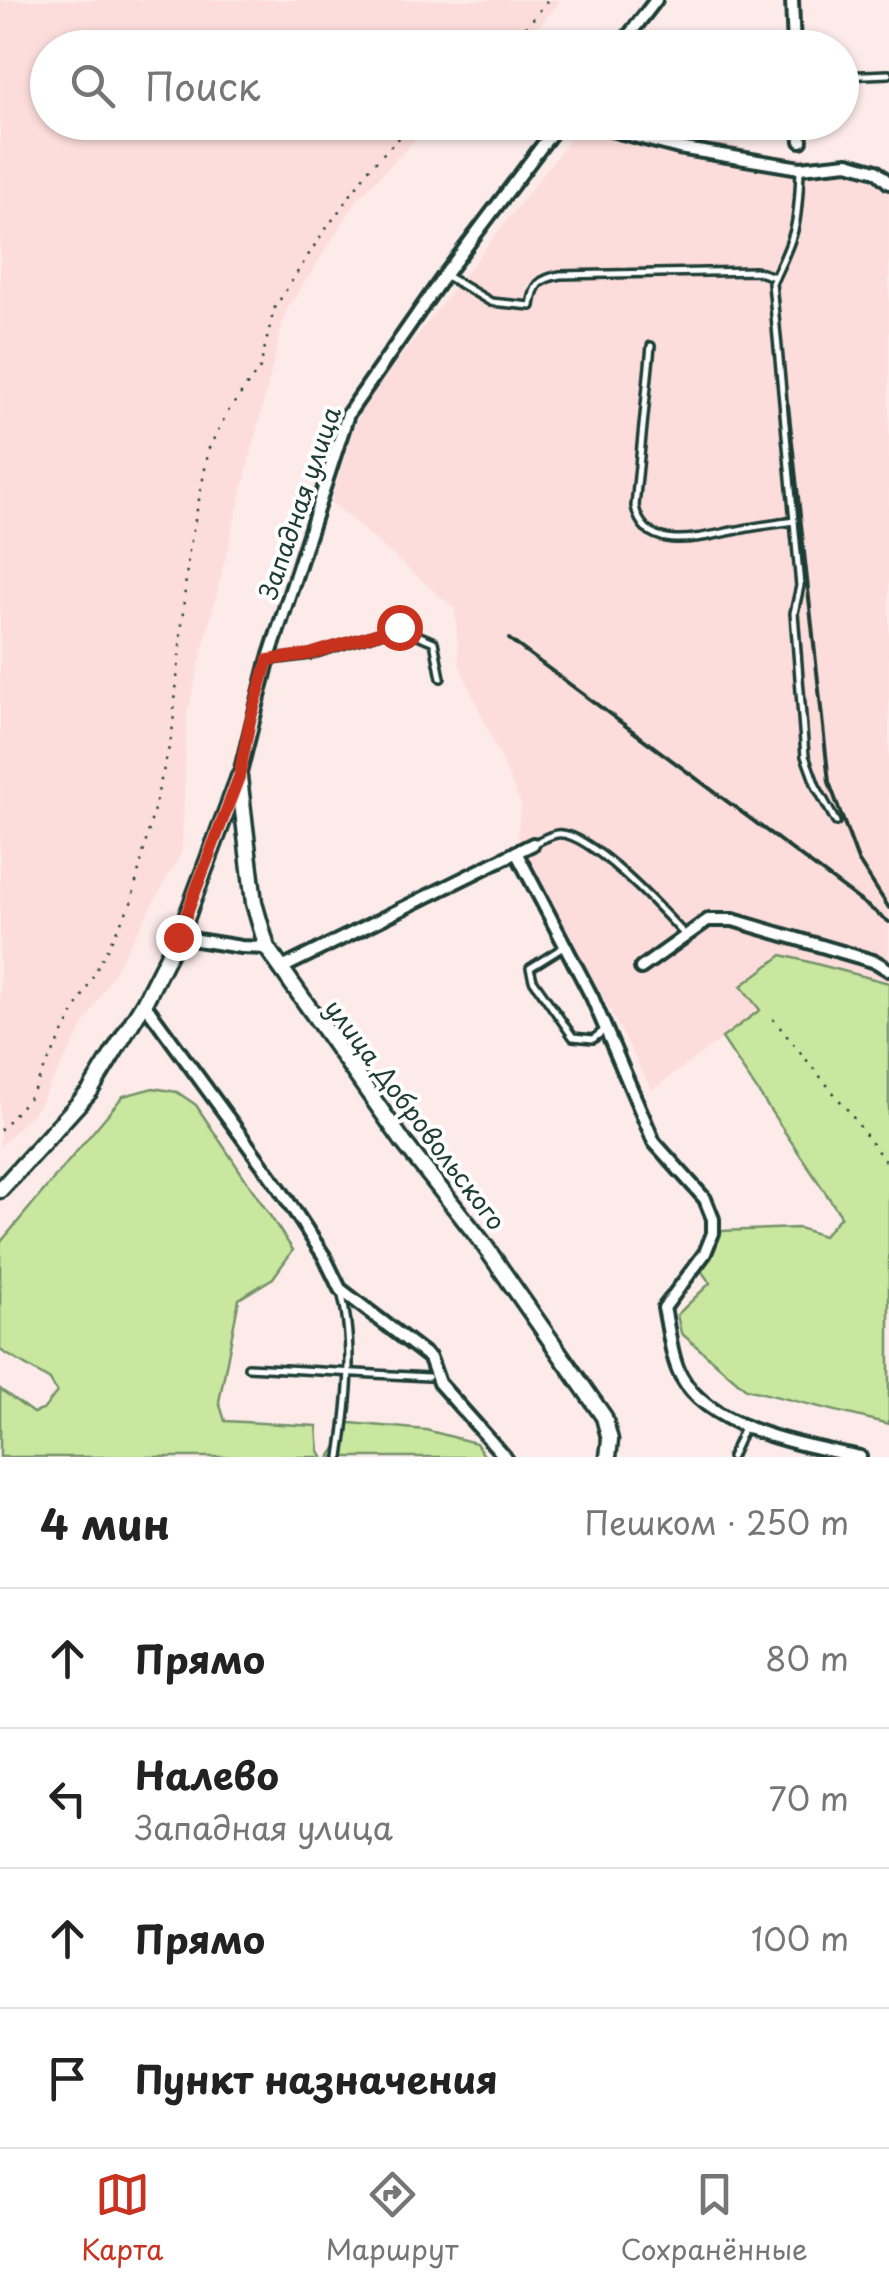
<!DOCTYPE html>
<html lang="ru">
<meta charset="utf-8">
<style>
body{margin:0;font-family:"Playpen Sans",sans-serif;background:#f2f2f2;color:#222}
.stop{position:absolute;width:30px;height:30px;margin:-22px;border:8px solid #c8321e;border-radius:50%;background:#fff}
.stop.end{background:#c8321e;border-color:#fff;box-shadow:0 2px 10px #0008}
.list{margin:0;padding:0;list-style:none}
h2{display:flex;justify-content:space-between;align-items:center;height:130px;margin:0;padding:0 40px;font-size:42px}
h2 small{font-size:32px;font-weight:400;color:#767676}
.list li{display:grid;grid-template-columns:65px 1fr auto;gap:30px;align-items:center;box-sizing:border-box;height:140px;padding:0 40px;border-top:2px solid #e0e0e0}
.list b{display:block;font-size:38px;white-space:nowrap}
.list p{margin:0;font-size:32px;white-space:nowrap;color:#767676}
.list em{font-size:32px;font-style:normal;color:#767676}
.icon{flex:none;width:55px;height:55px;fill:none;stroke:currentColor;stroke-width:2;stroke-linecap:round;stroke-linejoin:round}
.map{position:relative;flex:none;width:889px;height:1457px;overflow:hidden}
.search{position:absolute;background:#fff;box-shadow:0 2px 8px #0004;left:30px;right:30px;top:30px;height:110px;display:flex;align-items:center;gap:25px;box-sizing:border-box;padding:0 35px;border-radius:55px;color:#767676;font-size:38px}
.sheet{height:690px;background:#fff}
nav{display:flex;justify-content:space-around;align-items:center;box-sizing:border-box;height:140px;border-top:2px solid #e0e0e0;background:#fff;font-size:28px;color:#767676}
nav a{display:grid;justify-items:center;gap:5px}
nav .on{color:#c8321e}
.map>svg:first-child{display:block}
.built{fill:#fcdddb}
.green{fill:#c9e79f;stroke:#74926a;stroke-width:2.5}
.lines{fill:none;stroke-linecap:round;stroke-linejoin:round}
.lane-casing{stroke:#1f3d34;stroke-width:12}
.street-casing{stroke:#1f3d34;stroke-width:18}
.secondary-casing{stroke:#1f3d34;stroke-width:21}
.path{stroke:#1f3d34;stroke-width:2.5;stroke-dasharray:2.5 8;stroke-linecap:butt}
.lane{stroke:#fff;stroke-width:5}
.street{stroke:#fff;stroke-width:10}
.secondary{stroke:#fff;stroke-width:14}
.rail{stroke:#1f3d34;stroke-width:4}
.route{stroke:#c8321e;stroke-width:12}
.labels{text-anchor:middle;stroke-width:8;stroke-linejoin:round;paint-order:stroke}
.street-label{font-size:25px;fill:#1f3d34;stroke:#fff}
</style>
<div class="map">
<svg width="889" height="1457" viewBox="0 0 889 1457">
<rect width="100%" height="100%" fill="#fdebea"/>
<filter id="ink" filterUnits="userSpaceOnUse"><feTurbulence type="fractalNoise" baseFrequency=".01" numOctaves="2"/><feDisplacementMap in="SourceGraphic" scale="20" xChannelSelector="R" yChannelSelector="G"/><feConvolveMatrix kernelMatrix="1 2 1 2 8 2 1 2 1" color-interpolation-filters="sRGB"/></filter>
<g filter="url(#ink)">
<!-- built -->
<g class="built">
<polygon points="0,0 561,0 535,31 515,47 48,48 48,122 431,123 359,198 286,311 187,714 182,852 36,1110 0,1146"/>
<polygon points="583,123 638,123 761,153 870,162 880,168 889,181 889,983 782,955 761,1010 652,1090 517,835 521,804 459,664 455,609 331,502 352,432 365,402"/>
</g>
<!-- green -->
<g class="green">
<polygon points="782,955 889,983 889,1424 746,1389 681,1333 677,1315 710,1283 700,1269 720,1231 799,1228 823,1236 841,1216 722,1038 760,1010 741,986"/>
<polygon points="153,1088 177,1092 196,1105 293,1250 273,1278 239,1299 219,1402 225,1421 317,1426 319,1451 323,1457 0,1457 0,1389 33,1413 43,1410 57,1392 50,1380 0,1350 0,1243 123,1096"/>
<polygon points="340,1422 426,1430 476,1443 485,1457 330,1457 337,1447"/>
</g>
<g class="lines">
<!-- lane casing -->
<g class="lane-casing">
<g id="lane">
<polyline points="842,76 889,74"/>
<path d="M800,171C798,225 796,235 772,283L800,586L794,613L805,756L816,786L836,822"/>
<path d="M445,275L491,302L531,306C534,284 539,279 560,275L755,271L775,277"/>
<path d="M651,346L635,506C644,556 704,536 738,530C756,526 775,524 794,521"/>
<polyline points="271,660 310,655 399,627 434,642 441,678"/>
<path d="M535,843C541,840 550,835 557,834C587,829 663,911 684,934"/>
<polyline points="565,946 530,968 533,980 573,1037 593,1039 606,1029"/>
<polyline points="248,1367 428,1377"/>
<path d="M340,1457C348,1403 355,1345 341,1292"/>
<polyline points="731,1457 744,1428"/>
</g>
</g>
<!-- street casing -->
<g class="street-casing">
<g id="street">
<polyline points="792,0 794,48"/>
<polyline points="619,48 656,0"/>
<polyline points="581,122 679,148 800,168 848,163 876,171 889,183"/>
<polyline points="799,122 801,141"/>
<polyline points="239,777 268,661 348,414 441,280 560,122"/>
<path d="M516,852L592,997L654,1142L705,1199L713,1219V1233L705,1253L664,1308C669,1329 671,1358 681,1376C710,1430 805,1445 860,1457"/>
<polyline points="178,937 241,947 267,948"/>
<polyline points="641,968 708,920 733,920 876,962 889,970"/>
<polyline points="280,969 533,844"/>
<polyline points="144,1003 280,1189 324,1256 340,1289 430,1358 439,1383 505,1457"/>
</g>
</g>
<!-- secondary casing -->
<g class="secondary-casing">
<g id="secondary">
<polyline points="239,777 254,903 267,948 404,1143 482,1242 604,1417 610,1440 608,1457"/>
<polyline points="0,1190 90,1091 144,1003 184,924 238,780"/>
</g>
</g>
<!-- path -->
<g class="path">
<polyline points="502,48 524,30 548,0"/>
<polyline points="773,1019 850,1113 889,1167"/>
<polyline points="0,1130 31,1095 131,903 172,735 188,556 209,448 227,413 260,368 274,309 318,240 372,165 415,122"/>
</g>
<!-- lane -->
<use href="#lane" class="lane"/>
<!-- street -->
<use href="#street" class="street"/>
<!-- secondary -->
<use href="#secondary" class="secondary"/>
<!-- rail -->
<g class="rail">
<polyline points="788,405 829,782 858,860 889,908"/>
<polyline points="509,639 889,922"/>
</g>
</g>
</g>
<g class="lines" filter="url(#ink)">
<!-- route -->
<polyline class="route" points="178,937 239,777 250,721 268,660 310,654 399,627"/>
</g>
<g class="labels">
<!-- street labels -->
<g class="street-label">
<text transform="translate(300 503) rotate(-71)" y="9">Западная улица</text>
<text transform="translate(415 1115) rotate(53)" y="9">улица Добровольского</text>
</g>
</g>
</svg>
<div class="stop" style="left:399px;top:627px"></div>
<div class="stop end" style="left:178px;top:937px"></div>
<div class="search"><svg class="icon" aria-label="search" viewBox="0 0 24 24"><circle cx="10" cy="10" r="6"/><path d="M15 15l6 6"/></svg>Поиск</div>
</div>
<section class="sheet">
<h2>4 мин<small>Пешком · 250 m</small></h2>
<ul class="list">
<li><svg class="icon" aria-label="ahead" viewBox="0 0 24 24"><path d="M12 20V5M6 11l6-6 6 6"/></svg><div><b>Прямо</b></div><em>80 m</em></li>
<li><svg class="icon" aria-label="left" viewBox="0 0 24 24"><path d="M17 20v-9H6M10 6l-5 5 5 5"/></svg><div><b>Налево</b><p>Западная улица</p></div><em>70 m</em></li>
<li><svg class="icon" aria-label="ahead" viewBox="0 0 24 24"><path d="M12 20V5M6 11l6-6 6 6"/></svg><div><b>Прямо</b></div><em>100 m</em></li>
<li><svg class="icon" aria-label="arrive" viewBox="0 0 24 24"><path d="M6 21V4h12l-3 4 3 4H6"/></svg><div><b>Пункт назначения</b></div></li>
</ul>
</section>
<nav>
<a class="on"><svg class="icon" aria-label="map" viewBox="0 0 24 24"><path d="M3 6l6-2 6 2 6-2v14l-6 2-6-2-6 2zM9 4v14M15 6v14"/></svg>Карта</a>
<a><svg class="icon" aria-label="directions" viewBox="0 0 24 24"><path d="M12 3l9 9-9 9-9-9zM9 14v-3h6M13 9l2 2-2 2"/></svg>Маршрут</a>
<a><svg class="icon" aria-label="saved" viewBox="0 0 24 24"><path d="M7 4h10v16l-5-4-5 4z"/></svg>Сохранённые</a>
</nav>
